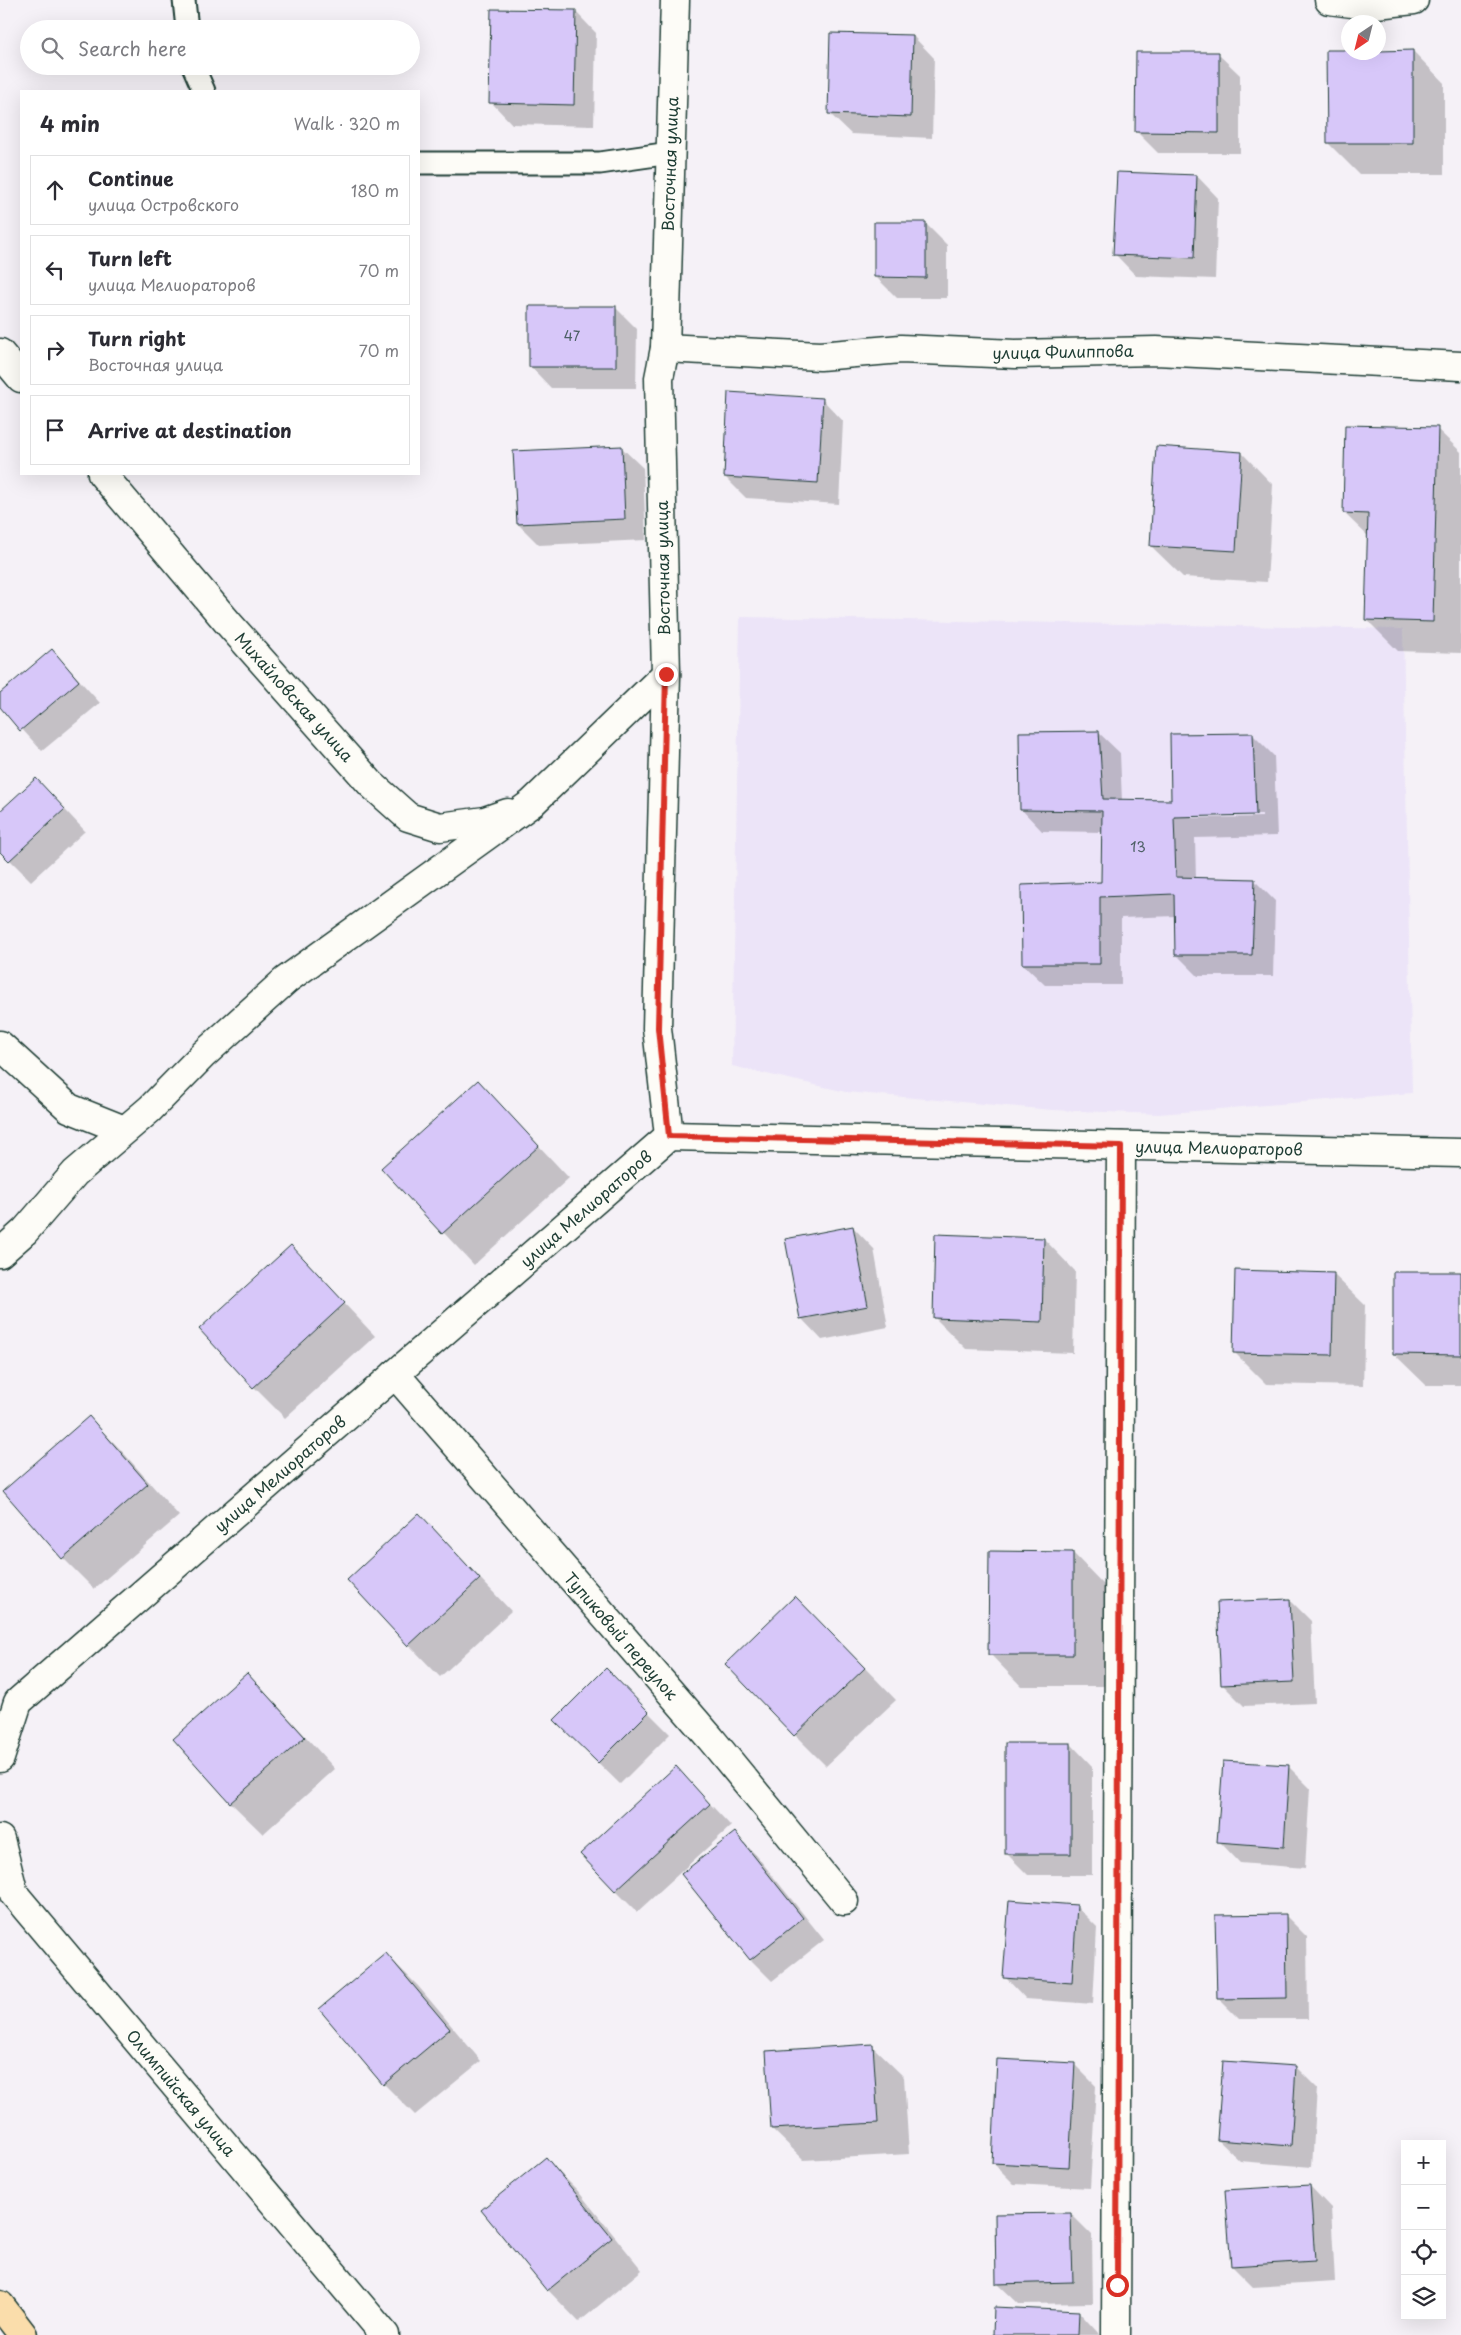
<!DOCTYPE html>
<meta charset="utf-8">
<style>
body{margin:0;font-family:"Playpen Sans",sans-serif;background:#f7f7f7;color:#2b2b33}
.controls{position:absolute;right:15px;bottom:15px;display:grid;overflow:hidden;border-radius:0px;box-shadow:0 5px 20px #0002}
.controls button{width:45px;height:45px;display:grid;place-items:center;padding:0;border:0;border-bottom:1px solid #e1e1e2;background:#fff;color:#2b2b33;font:25px sans-serif}
.compass{position:absolute;left:1341px;top:15px;width:45px;height:45px;border-radius:50%;background:#fff;box-shadow:0 5px 20px #0002;rotate:215deg}
.stop{position:absolute;width:15px;height:15px;margin:-11px;border:4px solid #d93025;border-radius:50%;background:#fff}
.stop.end{background:#d93025;border-color:#fff;box-shadow:0 1px 5px #0008}
.list{margin:0;padding:0;list-style:none}
h2{display:flex;justify-content:space-between;align-items:center;height:65px;margin:0;padding:0 20px;font-size:21px}
h2 small{font-size:16px;font-weight:400;color:#7c7c81}
.list li{display:grid;grid-template-columns:32px 1fr auto;gap:15px;align-items:center;box-sizing:border-box;height:70px;margin:0 10px 10px;padding:0 10px;border:1px solid #e1e1e2;border-radius:0px}
.list b{display:block;font-size:19px;white-space:nowrap}
.list p{margin:0;font-size:16px;white-space:nowrap;color:#7c7c81}
.list em{font-size:16px;font-style:normal;color:#7c7c81}
.icon{flex:none;width:28px;height:28px;fill:none;stroke:currentColor;stroke-width:2;stroke-linecap:round;stroke-linejoin:round}
.map{position:relative;flex:none;width:1461px;height:2335px;overflow:hidden}
.search{position:absolute;background:#fff;box-shadow:0 5px 20px #0002;left:20px;top:20px;width:400px;height:55px;display:flex;align-items:center;gap:12px;box-sizing:border-box;padding:0 18px;border-radius:28px;color:#7c7c81;font-size:19px}
.panel{position:absolute;background:#fff;box-shadow:0 5px 20px #0002;left:20px;top:90px;width:400px;height:385px;border-radius:0px}
.map>svg:first-child{display:block}
.built{fill:#ece4f8}
.shadow{fill:#0003;fill-rule:evenodd}
.building{fill:#d7c7f9;stroke:#1f3d34}
.lines{fill:none;stroke-linecap:round;stroke-linejoin:round}
.lane-casing{stroke:#1f3d34;stroke-width:25}
.street-casing{stroke:#1f3d34;stroke-width:31}
.primary-casing{stroke:#1f3d34;stroke-width:31}
.lane{stroke:#fdfcf7;stroke-width:21}
.street{stroke:#fdfcf7;stroke-width:28}
.primary{stroke:#faddab;stroke-width:28}
.route{stroke:#d93025;stroke-width:6}
.labels{text-anchor:middle;stroke-width:4;stroke-linejoin:round;paint-order:stroke}
.number-label{font-size:14px;fill:#4d6065}
.street-label{font-size:16px;fill:#1f3d34;stroke:#fdfcf7}
</style>
<div class="map">
<svg width="1461" height="2335" viewBox="0 0 1461 2335">
<rect width="100%" height="100%" fill="#f5f1f7"/>
<filter id="ink" filterUnits="userSpaceOnUse"><feTurbulence type="fractalNoise" baseFrequency=".02" numOctaves="2"/><feDisplacementMap in="SourceGraphic" scale="10" xChannelSelector="R" yChannelSelector="G"/><feConvolveMatrix kernelMatrix="1 2 1 2 8 2 1 2 1" color-interpolation-filters="sRGB"/></filter>
<g filter="url(#ink)">
<!-- built -->
<polygon class="built" points="740,617 1403,629 1412,1093 1159,1114 1052,1110 846,1092 732,1066"/>
<!-- shadow -->
<g class="shadow">
<polygon points="575,11 596,33 594,126 512,124 491,102"/>
<polygon points="913,36 934,58 932,138 851,134 829,113"/>
<polygon points="1327,51 1413,51 1444,83 1444,174 1359,174 1328,143"/>
<polygon points="1218,54 1240,75 1240,153 1158,153 1136,131"/>
<polygon points="1197,176 1218,198 1215,279 1136,276 1115,254"/>
<polygon points="926,224 947,245 947,298 897,298 875,276"/>
<polygon points="615,307 637,329 636,388 551,388 530,366"/>
<polygon points="822,399 843,421 839,504 746,498 725,477"/>
<polygon points="1437,429 1461,452 1461,653 1398,651 1367,620 1369,537 1344,513"/>
<polygon points="621,447 643,468 646,540 539,545 518,524"/>
<polygon points="1242,453 1273,485 1267,582 1183,577 1151,546"/>
<polygon points="52,650 100,703 42,751 0,705 0,694"/>
<path d="M1098,732L1120,753L1122,801L1173,802L1252,734L1274,756L1277,836L1195,838L1196,879L1254,880L1275,901L1273,976H1198L1177,955L1176,916L1121,918V985H1045L1023,964L1102,884L1103,832L1042,831L1021,809ZM1262,814V817L1192,818V815Z"/>
<polygon points="36,779 85,831 31,881 0,850 0,813"/>
<polygon points="478,1081 569,1178 474,1265 383,1168"/>
<polygon points="853,1227 874,1249 888,1327 822,1340 801,1318"/>
<polygon points="1044,1239 1075,1271 1073,1353 966,1349 935,1318"/>
<polygon points="291,1247 375,1336 285,1418 254,1387"/>
<polygon points="1461,1273 1461,1385 1426,1385 1394,1354"/>
<polygon points="1333,1274 1365,1305 1363,1386 1266,1384 1234,1352"/>
<polygon points="89,1418 120,1449 179,1516 94,1589 63,1558"/>
<polygon points="419,1514 511,1611 440,1677 409,1645"/>
<polygon points="1073,1553 1104,1585 1104,1686 1021,1686 990,1654"/>
<polygon points="1290,1600 1311,1621 1315,1703 1244,1706 1222,1684"/>
<polygon points="827,1629 896,1700 826,1766 795,1735"/>
<polygon points="606,1670 670,1734 620,1784 577,1742"/>
<polygon points="247,1674 278,1706 335,1769 263,1834 231,1803 174,1739"/>
<polygon points="1071,1744 1092,1766 1092,1875 1028,1875 1006,1853"/>
<polygon points="1224,1763 1289,1767 1310,1788 1305,1868 1240,1863 1219,1841"/>
<polygon points="676,1768 731,1826 637,1912 615,1890"/>
<polygon points="735,1834 756,1855 824,1940 772,1981 751,1960 683,1874"/>
<polygon points="1076,1906 1097,1927 1093,2004 1026,1999 1005,1977"/>
<polygon points="1285,1915 1307,1937 1308,2019 1239,2019 1218,1998"/>
<polygon points="386,1954 418,1986 481,2061 415,2115 384,2084"/>
<polygon points="872,2046 904,2077 909,2154 804,2160 772,2129"/>
<polygon points="1074,2064 1096,2086 1090,2188 1014,2184 993,2163"/>
<polygon points="1296,2067 1317,2088 1312,2167 1240,2161 1218,2140"/>
<polygon points="546,2159 577,2190 642,2270 579,2322 548,2290 482,2210"/>
<polygon points="1310,2186 1331,2208 1335,2282 1253,2287 1232,2266"/>
<polygon points="1071,2214 1092,2235 1093,2303 1019,2304 997,2283"/>
<polygon points="1079,2312 1100,2335 994,2335"/>
</g>
<!-- building -->
<g class="building">
<polygon points="491,9 576,10 574,105 489,103"/>
<polygon points="830,33 913,35 911,117 828,114"/>
<polygon points="1326,50 1348,50 1348,52 1413,50 1413,143 1327,143"/>
<polygon points="1136,52 1219,52 1219,133 1135,132"/>
<polygon points="1117,172 1197,175 1194,258 1113,255"/>
<polygon points="874,222 926,222 926,278 874,277"/>
<rect x="529" y="306" width="87" height="61"/>
<polygon points="728,392 823,398 818,483 724,477"/>
<polygon points="1345,425 1438,427 1433,622 1365,620 1368,514 1343,513"/>
<polygon points="622,446 625,519 517,524 513,451"/>
<polygon points="1156,446 1242,452 1236,551 1150,546"/>
<polygon points="52,649 79,681 20,731 0,707 0,693"/>
<polygon points="1099,731 1103,799 1171,800 1170,734 1253,733 1256,815 1174,817 1176,877 1255,879 1252,955 1175,955 1174,894 1100,897 1100,964 1022,964 1021,885 1101,882 1102,811 1020,810 1019,732"/>
<polygon points="36,778 65,809 9,861 0,852 0,811"/>
<polygon points="478,1080 539,1146 442,1234 381,1168"/>
<polygon points="853,1226 868,1306 800,1319 785,1239"/>
<polygon points="935,1234 1044,1238 1042,1322 933,1318"/>
<polygon points="291,1245 345,1303 253,1388 199,1329"/>
<polygon points="1235,1270 1334,1273 1332,1355 1233,1353"/>
<polygon points="1393,1272 1461,1272 1461,1355 1393,1354"/>
<polygon points="89,1416 148,1484 62,1559 3,1491"/>
<polygon points="419,1513 480,1579 408,1646 347,1580"/>
<polygon points="989,1551 1073,1552 1073,1655 988,1655"/>
<polygon points="795,1596 865,1668 794,1736 725,1664"/>
<polygon points="1290,1599 1294,1682 1221,1685 1217,1602"/>
<polygon points="606,1668 649,1712 598,1763 554,1720"/>
<polygon points="247,1673 305,1737 230,1803 173,1739"/>
<rect x="1005" y="1743" width="66" height="111"/>
<polygon points="1223,1761 1289,1765 1284,1847 1217,1842"/>
<polygon points="676,1766 710,1804 615,1891 580,1854"/>
<polygon points="735,1832 803,1918 750,1960 681,1874"/>
<polygon points="1009,1900 1077,1905 1072,1983 1003,1978"/>
<polygon points="1286,1914 1287,1998 1217,1999 1215,1915"/>
<polygon points="386,1953 450,2029 383,2085 319,2009"/>
<polygon points="873,2044 878,2123 771,2129 766,2051"/>
<polygon points="997,2059 1075,2063 1069,2167 992,2163"/>
<polygon points="1223,2061 1296,2066 1291,2146 1217,2140"/>
<polygon points="546,2157 612,2238 547,2291 481,2210"/>
<polygon points="1310,2185 1315,2261 1231,2266 1225,2190"/>
<polygon points="1071,2213 1073,2282 996,2284 995,2214"/>
<polygon points="994,2307 1079,2311 1078,2335 993,2335"/>
</g>
<g class="lines">
<!-- lane casing -->
<g class="lane-casing">
<g id="lane">
<polyline points="184,0 187,29"/>
<polyline points="193,66 204,91"/>
<polyline points="419,163 600,163 670,153"/>
</g>
</g>
<!-- street casing -->
<g class="street-casing">
<g id="street">
<polyline points="1329,0 1367,5 1414,0"/>
<polyline points="665,348 820,356 901,349 1015,354 1156,351 1461,366"/>
<polyline points="0,353 21,378"/>
<polyline points="102,474 229,624 371,784 408,817 440,827 485,821 508,813"/>
<polyline points="0,1045 69,1108 124,1130"/>
<polyline points="669,1136 657,1028 666,674 659,378 665,348 675,0"/>
<polyline points="0,1253 25,1231 75,1173 150,1109 204,1054 286,980 532,803 666,674"/>
<polyline points="395,1374 711,1739 844,1901"/>
<polyline points="0,1758 18,1702 669,1136 1461,1153"/>
<polyline points="0,1839 14,1894 385,2335"/>
<polyline points="1116,2335 1121,1146"/>
</g>
</g>
<!-- primary casing -->
<g class="primary-casing">
<polyline id="primary" points="0,2305 23,2335"/>
</g>
<!-- lane -->
<use href="#lane" class="lane"/>
<!-- street -->
<use href="#street" class="street"/>
<!-- primary -->
<use href="#primary" class="primary"/>
</g>
</g>
<g class="lines" filter="url(#ink)">
<!-- route -->
<polyline class="route" points="666,674 658,1028 669,1136 1121,1146 1117,2285"/>
</g>
<g class="labels">
<!-- number labels -->
<g class="number-label">
<text x="572" y="341">47</text>
<text x="1138" y="852">13</text>
</g>
<!-- street labels -->
<g class="street-label">
<text transform="translate(670 164) rotate(-88)" y="6">Восточная улица</text>
<text transform="translate(1063 352) rotate(-1)" y="6">улица Филиппова</text>
<text transform="translate(663 568) rotate(-91)" y="6">Восточная улица</text>
<text transform="translate(294 697) rotate(48)" y="6">Михайловская улица</text>
<text transform="translate(1219 1148) rotate(1)" y="6">улица Мелиораторов</text>
<text transform="translate(586 1209) rotate(-41)" y="6">улица Мелиораторов</text>
<text transform="translate(280 1474) rotate(-41)" y="6">улица Мелиораторов</text>
<text transform="translate(621 1636) rotate(49)" y="6">Тупиковый переулок</text>
<text transform="translate(181 2093) rotate(50)" y="6">Олимпийская улица</text>
</g>
</g>
</svg>
<div class="controls">
<button>+</button>
<button>−</button>
<button><svg class="icon" aria-label="locate" viewBox="0 0 24 24"><circle cx="12" cy="12" r="6"/><path d="M12 2v4M12 18v4M2 12h4M18 12h4"/></svg></button>
<button><svg class="icon" aria-label="layers" viewBox="0 0 24 24"><path d="M12 4l9 5-9 5-9-5zM3 14l9 5 9-5"/></svg></button>
</div>
<svg class="compass" viewBox="-18 -18 36 36"><path d="M0-13l5 13h-10z" fill="#e53935"/><path d="M0 13l5-13h-10z" fill="#7c7c81"/></svg>
<div class="stop" style="left:1117px;top:2285px"></div>
<div class="stop end" style="left:666px;top:674px"></div>
<div class="search"><svg class="icon" aria-label="search" viewBox="0 0 24 24"><circle cx="10" cy="10" r="6"/><path d="M15 15l6 6"/></svg>Search here</div>
<section class="panel">
<h2>4 min<small>Walk · 320 m</small></h2>
<ul class="list">
<li><svg class="icon" aria-label="ahead" viewBox="0 0 24 24"><path d="M12 20V5M6 11l6-6 6 6"/></svg><div><b>Continue</b><p>улица Островского</p></div><em>180 m</em></li>
<li><svg class="icon" aria-label="left" viewBox="0 0 24 24"><path d="M17 20v-9H6M10 6l-5 5 5 5"/></svg><div><b>Turn left</b><p>улица Мелиораторов</p></div><em>70 m</em></li>
<li><svg class="icon" aria-label="right" viewBox="0 0 24 24"><path d="M7 20v-9h11M14 6l5 5-5 5"/></svg><div><b>Turn right</b><p>Восточная улица</p></div><em>70 m</em></li>
<li><svg class="icon" aria-label="arrive" viewBox="0 0 24 24"><path d="M6 21V4h12l-3 4 3 4H6"/></svg><div><b>Arrive at destination</b></div></li>
</ul>
</section>
</div>
